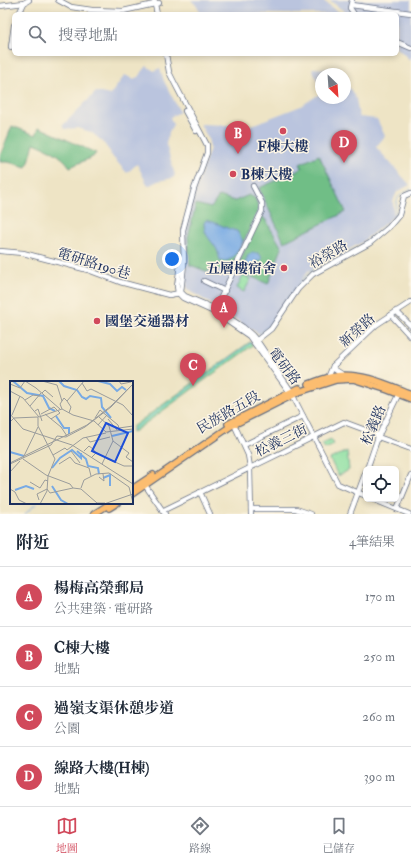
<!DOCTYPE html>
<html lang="zh-TW">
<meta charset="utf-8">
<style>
body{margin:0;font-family:"IM FELL Double Pica","Noto Serif TC",serif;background:#f6f6f7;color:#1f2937}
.controls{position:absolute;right:12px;bottom:12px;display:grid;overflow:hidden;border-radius:6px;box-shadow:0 2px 6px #0003}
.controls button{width:36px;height:36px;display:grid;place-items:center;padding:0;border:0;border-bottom:1px solid #e0e1e3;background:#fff;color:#1f2937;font:20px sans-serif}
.compass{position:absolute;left:315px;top:68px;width:36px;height:36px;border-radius:50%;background:#fff;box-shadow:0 2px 6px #0003;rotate:155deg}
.you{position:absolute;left:172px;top:259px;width:14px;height:14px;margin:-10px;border:3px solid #fff;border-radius:50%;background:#1a73e8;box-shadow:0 0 0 6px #1a73e833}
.badge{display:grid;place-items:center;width:26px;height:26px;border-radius:50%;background:#d1495b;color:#fff;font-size:13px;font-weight:700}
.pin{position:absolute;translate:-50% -33px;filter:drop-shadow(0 1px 2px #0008)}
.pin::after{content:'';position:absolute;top:21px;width:14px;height:12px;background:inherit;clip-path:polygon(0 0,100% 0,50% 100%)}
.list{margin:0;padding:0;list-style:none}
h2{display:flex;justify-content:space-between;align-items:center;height:52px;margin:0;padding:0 16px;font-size:17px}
h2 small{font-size:13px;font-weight:400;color:#747a83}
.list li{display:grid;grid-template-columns:26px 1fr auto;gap:12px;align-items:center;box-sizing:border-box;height:60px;padding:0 16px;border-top:1px solid #e0e1e3}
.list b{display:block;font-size:15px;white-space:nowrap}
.list p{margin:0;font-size:13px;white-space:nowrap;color:#747a83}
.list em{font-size:13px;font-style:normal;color:#747a83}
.icon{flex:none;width:22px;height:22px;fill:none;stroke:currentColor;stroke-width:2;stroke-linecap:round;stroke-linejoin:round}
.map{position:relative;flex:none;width:411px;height:514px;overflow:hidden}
.search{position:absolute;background:#fff;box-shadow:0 2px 6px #0003;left:12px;right:12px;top:12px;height:44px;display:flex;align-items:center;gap:10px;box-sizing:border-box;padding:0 14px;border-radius:6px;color:#747a83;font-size:15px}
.sheet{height:292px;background:#fff}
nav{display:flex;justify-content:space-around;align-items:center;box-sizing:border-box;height:56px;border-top:1px solid #e0e1e3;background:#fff;font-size:11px;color:#747a83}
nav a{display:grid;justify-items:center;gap:2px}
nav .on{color:#d1495b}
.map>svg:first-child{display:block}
.industrial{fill:#bac4de}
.green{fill:#8adfa0;stroke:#52877f}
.forest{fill:#6fbe86;stroke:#457672}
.water{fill:#78aae4;stroke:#4a6ca1}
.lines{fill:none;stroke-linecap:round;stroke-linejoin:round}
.stream{stroke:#78aae4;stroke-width:1}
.minor-casing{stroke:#656e82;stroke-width:6}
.major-casing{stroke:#656e82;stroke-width:8}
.minor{stroke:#fff;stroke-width:4.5}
.major{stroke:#fcbd6f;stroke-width:5.5}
.poi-dot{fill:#d1495b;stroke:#fcf5e5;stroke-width:1.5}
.labels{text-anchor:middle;stroke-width:3;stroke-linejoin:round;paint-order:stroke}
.poi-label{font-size:14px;font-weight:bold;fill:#1b2f5e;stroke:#fcf5e5;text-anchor:start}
.street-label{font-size:14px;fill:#1b2f5e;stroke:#fcf5e5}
.inset-river{fill:none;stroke:#78aae4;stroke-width:2}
.inset-road{fill:none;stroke:#9a9c9c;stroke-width:1}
.view{fill:#1d4ed8;fill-opacity:0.15;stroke:#1d4ed8;stroke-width:2}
.inset-edge{fill:none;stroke:#1b2f5e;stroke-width:2}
</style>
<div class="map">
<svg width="411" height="514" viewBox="0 0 411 514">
<rect width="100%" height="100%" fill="#fcf5e5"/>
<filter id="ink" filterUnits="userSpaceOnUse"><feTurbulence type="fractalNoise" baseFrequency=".025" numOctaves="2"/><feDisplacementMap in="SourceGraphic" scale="8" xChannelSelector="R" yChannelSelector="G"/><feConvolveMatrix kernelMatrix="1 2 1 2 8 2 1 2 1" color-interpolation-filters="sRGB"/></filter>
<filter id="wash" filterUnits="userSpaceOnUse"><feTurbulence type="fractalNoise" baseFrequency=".012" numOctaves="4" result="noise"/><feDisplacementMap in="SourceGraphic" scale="16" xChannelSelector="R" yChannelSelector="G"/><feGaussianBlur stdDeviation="0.9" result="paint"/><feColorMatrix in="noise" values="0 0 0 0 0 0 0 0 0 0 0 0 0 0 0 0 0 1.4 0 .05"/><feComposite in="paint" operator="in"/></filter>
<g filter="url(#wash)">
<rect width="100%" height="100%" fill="#eee4c5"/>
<!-- industrial -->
<g class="industrial">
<polygon points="191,0 322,0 342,14 200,14 198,7"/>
<polygon points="329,0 411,0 411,61 397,48 397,14 348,14"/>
<polygon points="147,66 154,71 160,68 164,81 180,112 170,117 173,125 169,133 166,144 175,175 173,178 158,181 148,186 137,164 127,173 110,154 111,153 102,141 91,132 77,128 65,129 62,126 96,92 110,95 125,75 133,79 138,77"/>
<polygon points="312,68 331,69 338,74 321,74 321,91"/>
<polygon points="345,80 356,99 359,117 377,119 385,136 376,147 410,185 397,192 393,201 394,216 361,243 308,271 268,327 259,334 187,289 185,236 192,202 210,148 208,138 200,124 249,126 301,106 321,93 321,98 345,98"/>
</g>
<!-- green -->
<g class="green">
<polygon points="243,275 251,279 244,292 237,288"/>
<polygon points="250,342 253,345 132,433 132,427"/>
<polygon points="331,440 334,445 325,449 322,444"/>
<polygon points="347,451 349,470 338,476 330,459"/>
</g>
<!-- forest -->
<g class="forest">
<path d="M12,126L36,135L39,127L96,153L93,157L70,167C61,154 48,149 34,143L29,162L26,167L8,162H0V156Z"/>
<polygon points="319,155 346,212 284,242 259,188 282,178 280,173 292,167 295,172 302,168 300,164"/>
<polygon points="249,195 255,198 259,208 229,273 211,266 208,272 193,266 190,266 188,237 196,204 211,208 219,196 235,201"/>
<polygon points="260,216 265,219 282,248 268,284 236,270"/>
</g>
<!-- water -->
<g class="water">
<path d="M206,220C217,222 226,229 237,231L243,241C238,251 233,263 220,261C219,258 219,255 218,252C213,240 204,238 204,223Z"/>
<polygon points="252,253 258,253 261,256 262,260 257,262 255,268 252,270 245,264 248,255"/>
</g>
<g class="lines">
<!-- stream -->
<g class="stream">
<path d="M395,217C398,198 393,198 411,189"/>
<polyline points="362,245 392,220"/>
<polyline points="258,337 270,324 294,290 310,272 327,261 355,249"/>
<polyline points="132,430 251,343"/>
<polyline points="25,514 37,503"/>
</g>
</g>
</g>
<g filter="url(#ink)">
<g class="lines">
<!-- minor casing -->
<g class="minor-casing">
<g id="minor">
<polyline points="58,0 71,7 92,10 123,11 159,3"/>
<polyline points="154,0 157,14"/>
<polyline points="352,0 350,8 354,14"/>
<polyline points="351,5 411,13"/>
<polyline points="0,6 24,3 29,0"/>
<polyline points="19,14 24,3"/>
<polyline points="397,42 411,48"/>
<polyline points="11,47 14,25"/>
<polyline points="166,54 169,72 175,84 207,145 207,153 194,189 183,230 184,264 181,292 185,296 216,309 243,327 252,335 258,342 291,391 296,402 338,484 366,496"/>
<polyline points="185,111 196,131"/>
<polyline points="0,251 23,253 88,270 120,282 169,295 180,293"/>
<polyline points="181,258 177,286 178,293 183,298 214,312 249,336 291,394"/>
<polyline points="204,281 225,291"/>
<polyline points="396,311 411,326"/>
<polyline points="214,312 262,211 262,203 253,186"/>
<polyline points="391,315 411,337"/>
<polyline points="257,340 271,329 298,289 313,274 370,243 389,227 399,215 404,196 411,193"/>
<polyline points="333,366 334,369 345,376"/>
<polyline points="327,380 333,366 376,325 411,302"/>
<polyline points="234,424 248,455 250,467 251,514"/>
<polyline points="244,445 303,416"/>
<polyline points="367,469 378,437 400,391"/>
<polyline points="145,485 165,514"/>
<polyline points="200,492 210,514"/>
<polyline points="372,499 409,514"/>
<polyline points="251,509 296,509 311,514"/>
<polyline points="397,509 411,475"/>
<polyline points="162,511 344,422 376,434 378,437 411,449"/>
<polyline points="350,514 366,471"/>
</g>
</g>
<!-- major casing -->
<g class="major-casing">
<g id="major">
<path d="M309,384C318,381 327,377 336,376C361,372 388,385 411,394"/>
<polyline points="228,424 299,388"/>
<polyline points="132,489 153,475"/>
<polyline points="132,494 231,426 299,392 336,380 353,379 388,390 411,399"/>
<polyline points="109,508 117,503"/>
<polyline points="94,514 111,503"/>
</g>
</g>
<!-- minor -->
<use href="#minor" class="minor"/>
<!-- major -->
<use href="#major" class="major"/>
</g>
</g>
<!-- markers -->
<g class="poi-dot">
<circle cx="283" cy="131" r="4"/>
<circle cx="233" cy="174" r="4"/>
<circle cx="284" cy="268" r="4"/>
<circle cx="97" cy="321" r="4"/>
</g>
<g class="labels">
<!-- poi labels -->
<g class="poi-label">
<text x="283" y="151" text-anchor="middle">F棟大樓</text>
<text x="241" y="179">B棟大樓</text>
<text x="276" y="273" text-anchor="end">五層樓宿舍</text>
<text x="105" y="326">國堡交通器材</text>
</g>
<!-- street labels -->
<g class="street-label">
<text transform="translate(328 254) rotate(-30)" y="5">裕榮路</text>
<text transform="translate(94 263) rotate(17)" y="5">電研路190巷</text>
<text transform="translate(357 330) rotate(-42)" y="5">新榮路</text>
<text transform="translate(285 366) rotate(53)" y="5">電研路</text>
<text transform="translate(228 412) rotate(-30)" y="5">民族路五段</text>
<text transform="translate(373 425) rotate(-67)" y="5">松義路</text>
<text transform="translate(281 440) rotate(-26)" y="5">松義三街</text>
</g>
</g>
<!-- overview -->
<g transform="translate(10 381)">
<rect width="123" height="123" fill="#eee4c5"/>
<path class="inset-river" d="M3,0L17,12L33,15L39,27L45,30M49,0L54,5L67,9L72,16L76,18L80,15L91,17L92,26L101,37M88,0L100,3L107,10L112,6L116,9M46,35L54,47H59V53M102,55L123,50M67,70L76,78L78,85L88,87L89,93M0,71L14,75M42,87L50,77L62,69L71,77V72M93,97L100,94V105M42,105L51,119L58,123M5,109L16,105L24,108"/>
<path class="inset-road" d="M15,0L26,7L50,28M32,0L47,4L52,20M109,0L111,3L121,1M72,2L77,10L81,8L113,24L123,35M0,3L10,7L15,0M0,10L13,17L29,36L52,28L63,34L84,40L96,51L123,48M32,12L35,9L43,16M15,19L23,14L30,15M57,20L74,0M57,20L61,26L59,32M20,25L31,12M52,28L50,23L54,17L57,20M25,30L28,28L32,40M0,33L13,48L62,64L123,103M31,33L44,26L50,32L41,38M35,33L51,46L57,55M2,34L10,15M89,36L99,45L103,60L92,83M85,37L90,29L108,44L110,50M98,38L107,49M0,41L4,37L28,36V45L45,78L38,95L37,110L30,123M88,44L97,34M109,47L123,45M76,56L80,61L100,56M103,60L119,72L116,76L123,81M61,70L70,82M74,70L79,65L83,68L86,72L82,76M43,74L55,67L57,69L73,57L96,52M13,77L28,46M96,77L114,85H122M13,78L36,94L60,103L63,107L71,108L87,122H95M0,82L77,44L101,25L123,3M0,83L41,64L47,55L56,56L75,46L101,26L123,3M49,83L60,76L65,82L79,87L81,95M0,91L10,80M89,96L94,100L93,93M20,101L30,107L35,99L38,100M71,107L74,99L86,93L99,92L119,106L123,122M0,108L5,111L9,119L17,123M37,108L40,112L63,107M29,119L27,113L37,108M94,123L123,113"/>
<path class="view" d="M96,42L118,52L105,81L82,70Z"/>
<rect width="123" height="123" class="inset-edge"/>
</g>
</svg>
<div class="controls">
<button><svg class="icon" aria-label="locate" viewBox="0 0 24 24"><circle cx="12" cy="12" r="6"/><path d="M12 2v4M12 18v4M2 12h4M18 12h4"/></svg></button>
</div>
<svg class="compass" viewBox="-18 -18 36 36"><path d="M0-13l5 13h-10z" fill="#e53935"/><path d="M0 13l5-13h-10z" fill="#747a83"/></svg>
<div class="you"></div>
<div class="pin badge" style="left:224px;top:328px">A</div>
<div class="pin badge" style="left:238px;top:154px">B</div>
<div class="pin badge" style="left:193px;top:386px">C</div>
<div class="pin badge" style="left:344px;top:163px">D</div>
<div class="search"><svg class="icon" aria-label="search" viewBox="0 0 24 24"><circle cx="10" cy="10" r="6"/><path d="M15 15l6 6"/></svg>搜尋地點</div>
</div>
<section class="sheet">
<h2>附近<small>4筆結果</small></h2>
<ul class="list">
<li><span class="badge">A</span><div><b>楊梅高榮郵局</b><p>公共建築 · 電研路</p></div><em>170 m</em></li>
<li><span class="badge">B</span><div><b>C棟大樓</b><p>地點</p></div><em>250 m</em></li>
<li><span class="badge">C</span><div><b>過嶺支渠休憩步道</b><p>公園</p></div><em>260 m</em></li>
<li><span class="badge">D</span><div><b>線路大樓(H棟)</b><p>地點</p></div><em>390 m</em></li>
</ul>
</section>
<nav>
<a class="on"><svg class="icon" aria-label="map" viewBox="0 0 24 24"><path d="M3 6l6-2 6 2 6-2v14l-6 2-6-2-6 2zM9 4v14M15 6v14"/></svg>地圖</a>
<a><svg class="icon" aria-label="directions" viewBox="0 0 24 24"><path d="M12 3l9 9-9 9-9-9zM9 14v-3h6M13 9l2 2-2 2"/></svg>路線</a>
<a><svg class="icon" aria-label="saved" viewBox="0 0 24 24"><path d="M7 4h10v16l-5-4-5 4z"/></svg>已儲存</a>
</nav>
